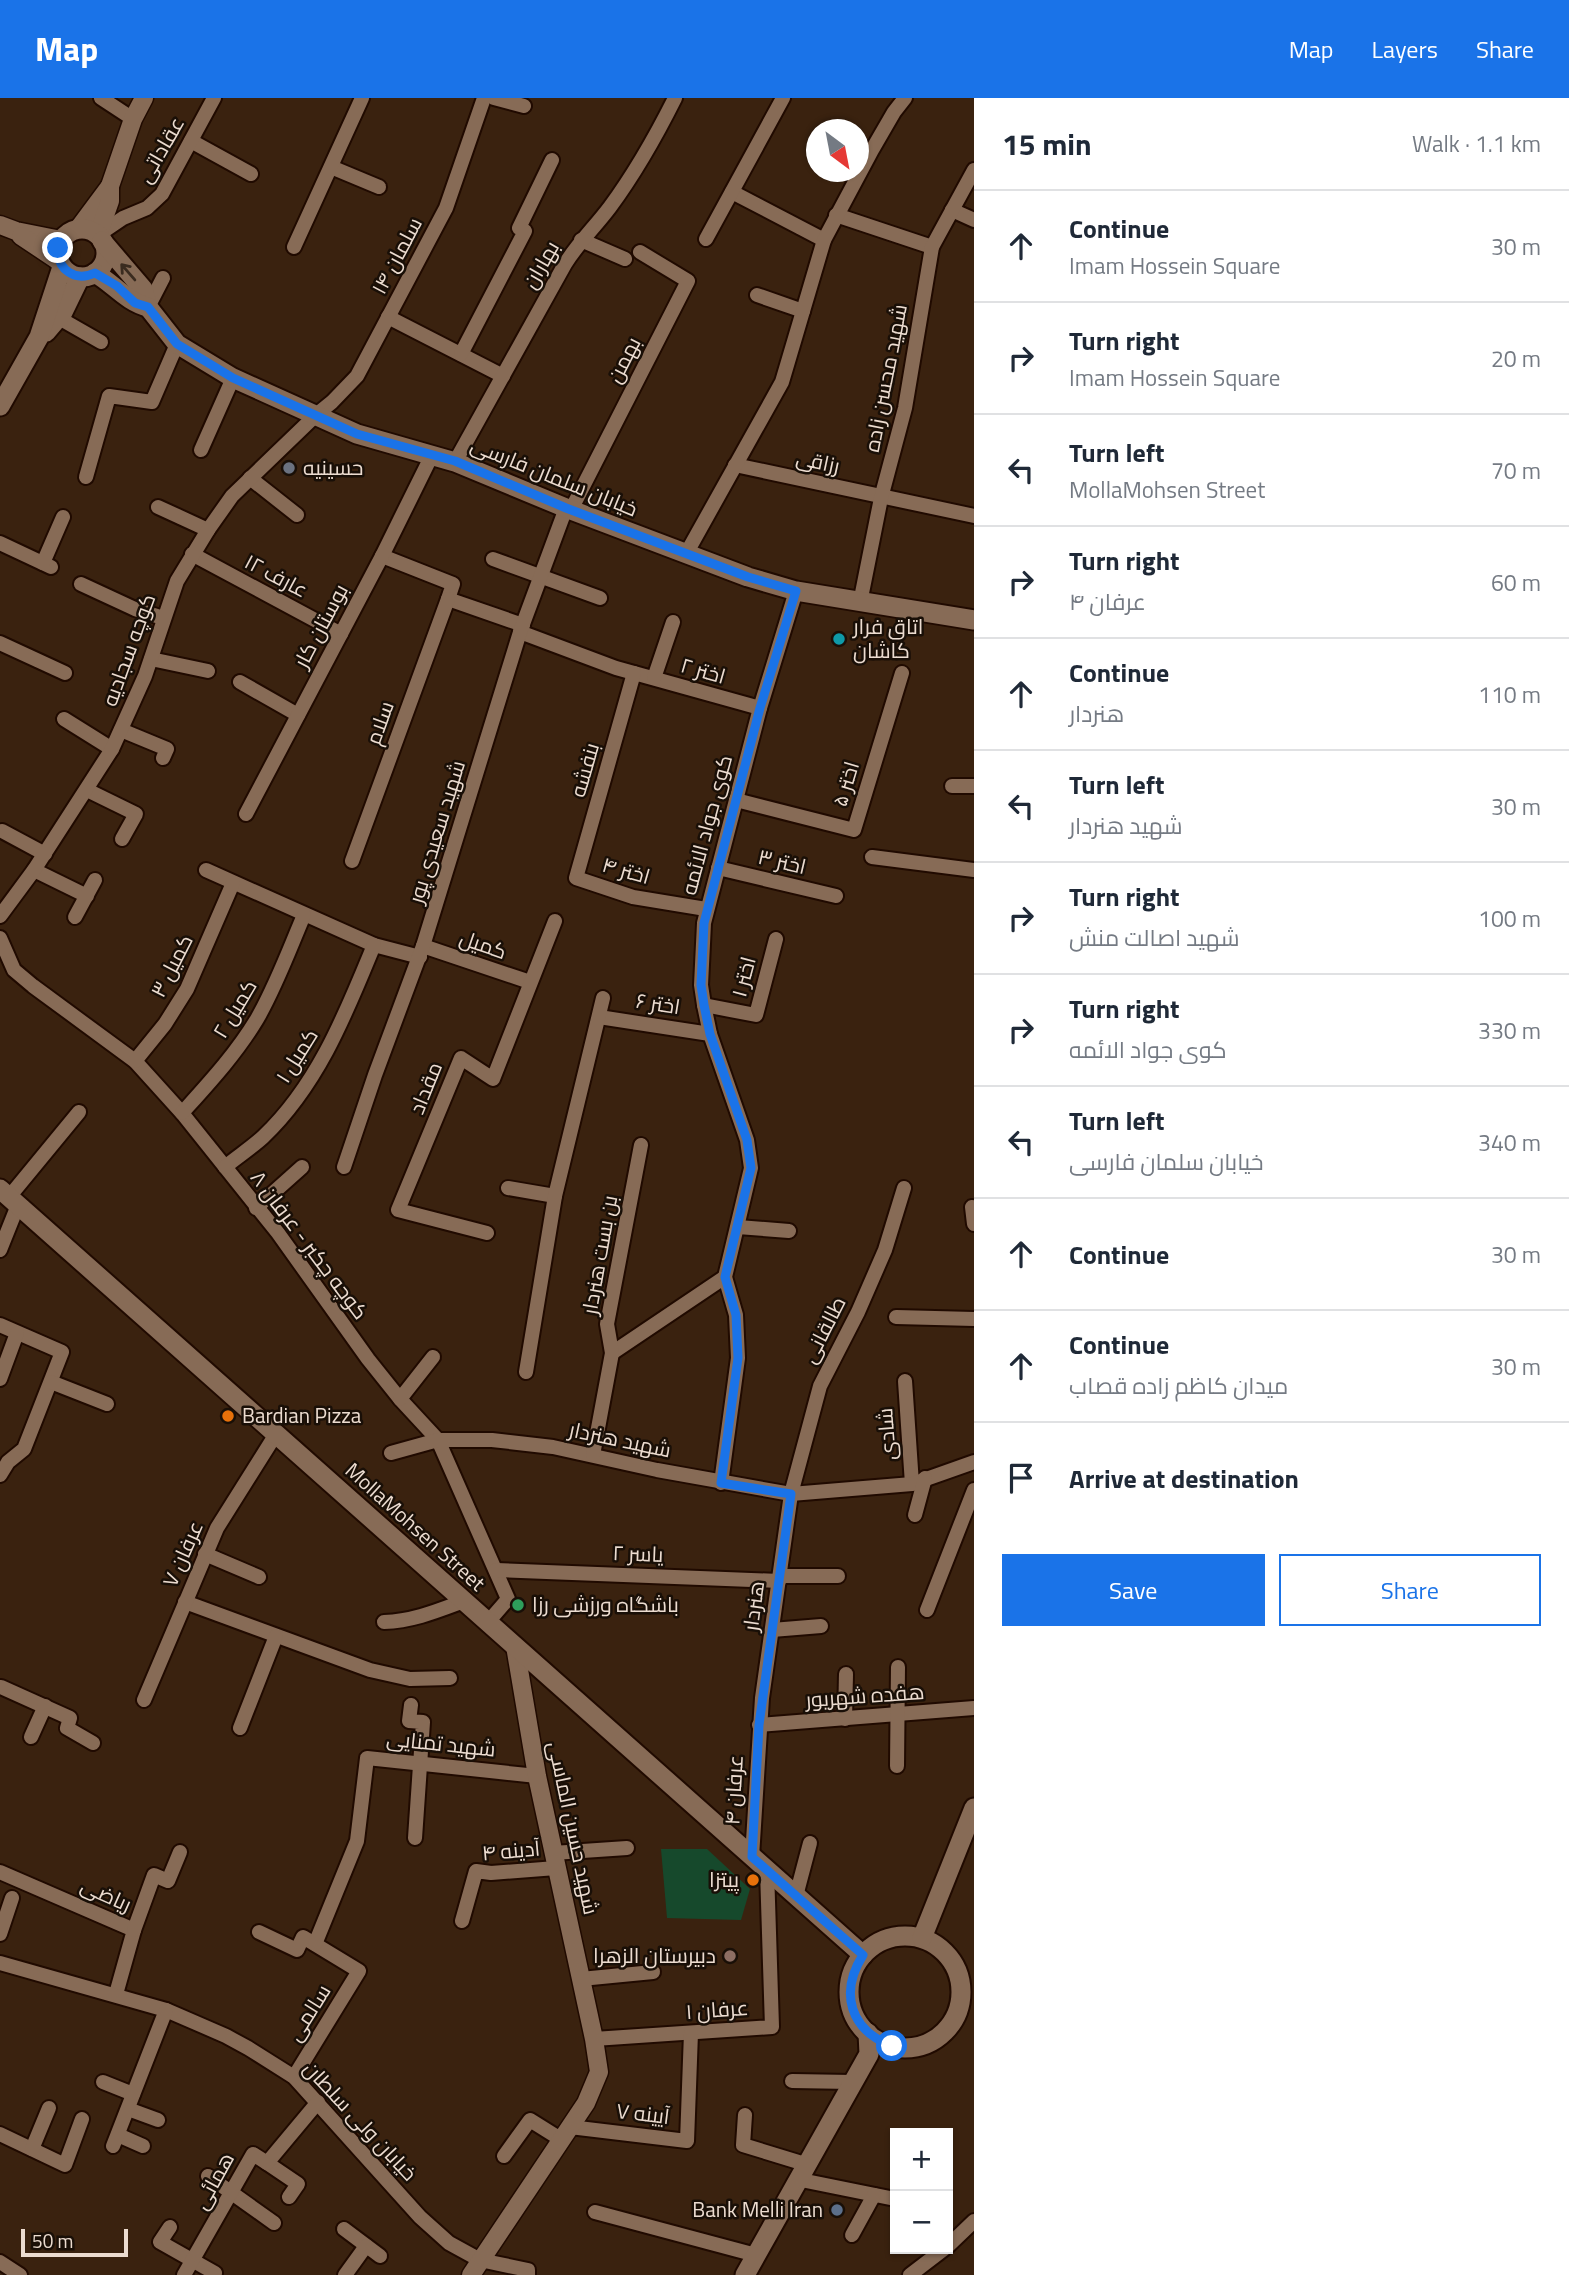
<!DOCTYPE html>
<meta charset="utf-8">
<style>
body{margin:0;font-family:"Titillium Web",Cairo,sans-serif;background:#f6f6f7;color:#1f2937}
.controls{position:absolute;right:21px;bottom:21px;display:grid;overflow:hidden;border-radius:0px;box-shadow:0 2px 5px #0004}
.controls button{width:63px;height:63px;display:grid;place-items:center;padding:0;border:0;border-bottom:2px solid #e0e1e3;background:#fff;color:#1f2937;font:35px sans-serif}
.compass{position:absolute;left:806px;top:21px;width:63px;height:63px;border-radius:50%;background:#fff;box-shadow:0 2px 5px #0004;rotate:148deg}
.scale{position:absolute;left:21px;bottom:18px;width:107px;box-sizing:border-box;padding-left:7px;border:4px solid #ecdcd0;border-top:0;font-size:19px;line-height:24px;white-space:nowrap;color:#ecdcd0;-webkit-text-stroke:5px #190f07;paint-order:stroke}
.stop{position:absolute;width:21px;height:21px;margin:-16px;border:5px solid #1a73e8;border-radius:50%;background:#fff}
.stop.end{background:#1a73e8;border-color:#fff;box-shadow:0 2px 7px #0008}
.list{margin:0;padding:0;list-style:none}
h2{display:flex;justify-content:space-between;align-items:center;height:91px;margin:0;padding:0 28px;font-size:30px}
h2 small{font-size:23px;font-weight:400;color:#747a83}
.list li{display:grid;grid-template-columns:46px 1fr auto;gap:21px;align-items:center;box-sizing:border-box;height:112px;padding:0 28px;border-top:2px solid #e0e1e3}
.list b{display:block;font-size:26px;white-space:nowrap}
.list p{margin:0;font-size:23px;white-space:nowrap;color:#747a83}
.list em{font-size:23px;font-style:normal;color:#747a83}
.actions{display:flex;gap:14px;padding:21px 28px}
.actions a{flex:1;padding:16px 0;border:2px solid #1a73e8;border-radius:0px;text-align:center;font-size:24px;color:#1a73e8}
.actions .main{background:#1a73e8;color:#fff}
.icon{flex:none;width:38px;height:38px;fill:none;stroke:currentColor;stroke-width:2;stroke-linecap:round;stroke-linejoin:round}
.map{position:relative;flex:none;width:974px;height:2177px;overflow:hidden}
header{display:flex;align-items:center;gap:42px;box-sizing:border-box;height:98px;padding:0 35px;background:#1a73e8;color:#fff}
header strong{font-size:33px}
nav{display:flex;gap:38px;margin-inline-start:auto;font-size:24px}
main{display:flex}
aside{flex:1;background:#fff}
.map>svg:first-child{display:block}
.green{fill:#16492c}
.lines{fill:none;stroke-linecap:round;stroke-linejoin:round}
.minor-casing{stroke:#200a00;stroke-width:18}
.tertiary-casing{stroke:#200a00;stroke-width:21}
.secondary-casing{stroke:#200a00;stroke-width:23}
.minor{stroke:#876b56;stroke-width:14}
.tertiary{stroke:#876b56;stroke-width:18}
.secondary{stroke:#876b56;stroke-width:19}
.oneway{stroke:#3a2b1f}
.route{stroke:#1a73e8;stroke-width:9}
.worship-dot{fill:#6b7280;stroke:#190f07;stroke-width:2.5}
.culture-dot{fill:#0f9aa8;stroke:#190f07;stroke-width:2.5}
.food-dot{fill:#e8710a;stroke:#190f07;stroke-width:2.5}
.leisure-dot{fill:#2e9e5b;stroke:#190f07;stroke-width:2.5}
.education-dot{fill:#8d6e63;stroke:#190f07;stroke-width:2.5}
.service-dot{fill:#5c6f8a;stroke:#190f07;stroke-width:2.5}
.labels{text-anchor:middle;stroke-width:5;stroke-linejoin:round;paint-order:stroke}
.street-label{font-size:21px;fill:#ecdcd0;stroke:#190f07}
.poi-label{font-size:21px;fill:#ecdcd0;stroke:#190f07;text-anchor:start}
</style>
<header>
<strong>Map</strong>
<nav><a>Map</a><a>Layers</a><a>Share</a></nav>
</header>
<main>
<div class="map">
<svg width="974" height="2177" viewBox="0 0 974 2177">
<rect width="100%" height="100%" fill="#3a220f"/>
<!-- green -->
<polygon class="green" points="707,1751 750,1791 741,1822 667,1820 661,1751"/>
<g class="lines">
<!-- minor casing -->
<g class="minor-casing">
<g id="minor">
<polyline points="101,0 133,21"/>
<polyline points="494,0 524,8"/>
<polyline points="191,43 251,76"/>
<polyline points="331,69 379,89"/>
<polyline points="732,94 824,142"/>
<polyline points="952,112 974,122"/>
<polyline points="836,117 932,149"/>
<polyline points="98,137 123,120 147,110 162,96 214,0"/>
<polyline points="706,141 783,0"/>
<polyline points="581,142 625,161"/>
<polyline points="294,149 362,0"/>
<polyline points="757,197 803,213"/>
<polyline points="148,209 163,180"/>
<polyline points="388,219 503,278"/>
<polyline points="59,220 101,244"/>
<polyline points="461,256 525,133 519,130 552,62"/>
<polyline points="201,352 233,280"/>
<path d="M455,364L565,166C578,145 595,129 610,109C635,75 656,38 675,0"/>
<polyline points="735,367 974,418"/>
<polyline points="86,379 109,298 152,304 177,246"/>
<polyline points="250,380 297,417"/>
<polyline points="158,409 208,432"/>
<polyline points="571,412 688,183 640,154"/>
<polyline points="0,445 51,469"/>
<polyline points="192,456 341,536"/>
<polyline points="686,456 782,284 824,142 872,52 894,14 905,0"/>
<polyline points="382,458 453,486 448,501 523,527"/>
<polyline points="493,461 600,500"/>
<polyline points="43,465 63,419"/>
<polyline points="81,486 135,511 163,520"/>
<polyline points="860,505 881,400 905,310 932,149 974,72"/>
<polyline points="520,534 616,570 760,610"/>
<polyline points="0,545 65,575"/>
<polyline points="151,561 208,573"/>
<polyline points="634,575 576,780 633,799 706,811"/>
<polyline points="654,580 673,524"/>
<polyline points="240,584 298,617"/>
<polyline points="64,621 112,651"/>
<polyline points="121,632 167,651 163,660"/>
<polyline points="952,688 974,688"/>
<polyline points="87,692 136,716 122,741"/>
<polyline points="736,702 854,732 902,575"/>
<polyline points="246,716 382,458 432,357"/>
<polyline points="2,733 45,756"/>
<polyline points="872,759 974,772"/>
<polyline points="352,763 448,501"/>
<polyline points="718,770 836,798"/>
<polyline points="34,772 87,798"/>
<polyline points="206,772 374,847 420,859"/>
<polyline points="0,818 34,772 112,651 145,578 177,483 208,432 232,398 316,317 332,304 357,278 446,110 484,0"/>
<polyline points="75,819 95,782"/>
<polyline points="0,840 14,872 33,888 135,963 182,1015 278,1135 368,1261 400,1301 438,1342 508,1501 488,1524"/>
<polyline points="423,848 530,884"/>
<polyline points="704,907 756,917 776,841"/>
<polyline points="599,919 710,936"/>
<polyline points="135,963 165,926 187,891 233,785"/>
<path d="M182,1015C209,985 236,956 257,921C276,888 289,852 304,817"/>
<path d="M225,1069C237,1059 251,1050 263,1039C318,987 346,915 374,847"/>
<polyline points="344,1069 375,977 423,848 520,534 566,410"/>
<polyline points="508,1090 555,1098"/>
<polyline points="9,1099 79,1014"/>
<polyline points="972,1109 974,1126"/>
<polyline points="256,1110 302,1069"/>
<polyline points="738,1129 789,1133"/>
<polyline points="487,1135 398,1112 461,960 493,981 555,823"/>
<polyline points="0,1152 18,1107"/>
<polyline points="896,1219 974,1221"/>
<polyline points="0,1227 62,1254 24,1351 8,1364 0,1377"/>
<polyline points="612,1255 725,1179"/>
<polyline points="526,1274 555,1098 603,900"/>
<polyline points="0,1281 17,1235"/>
<polyline points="905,1283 912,1386"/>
<polyline points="51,1284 107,1306"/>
<polyline points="400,1301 433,1259"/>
<polyline points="391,1355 438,1342 492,1342 553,1349 657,1372 791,1396 912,1386 974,1364"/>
<polyline points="593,1357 612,1255 607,1226 641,1047"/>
<polyline points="721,1385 738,1260 736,1217 725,1179 751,1070 747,1042 710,936 704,907 701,887 704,825 760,610 796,493"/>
<polyline points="915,1417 925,1380"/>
<polyline points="205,1456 259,1479"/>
<polyline points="496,1472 779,1483"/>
<polyline points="780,1478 838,1478"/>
<polyline points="185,1504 370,1572 410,1581 450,1580"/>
<polyline points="927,1512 974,1392"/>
<path d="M384,1524C413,1523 437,1513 464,1503"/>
<polyline points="772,1532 821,1528"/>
<polyline points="1,1589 70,1620 67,1630 93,1645"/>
<polyline points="144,1602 217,1430 276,1336"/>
<polyline points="411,1607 409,1623 423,1624 415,1740"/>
<polyline points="845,1621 846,1576"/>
<polyline points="759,1627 974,1610"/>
<polyline points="240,1630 276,1538"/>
<polyline points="31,1639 45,1608"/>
<polyline points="897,1668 898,1569"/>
<polyline points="553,1755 627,1750"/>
<polyline points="752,1759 762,1600 791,1396 820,1288 858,1214 885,1152 904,1090"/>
<polyline points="0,1774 134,1832 116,1896"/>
<polyline points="796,1798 810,1745"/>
<polyline points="462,1823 476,1773 491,1775 556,1770"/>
<polyline points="134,1832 154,1777 168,1783 180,1754"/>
<polyline points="259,1834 297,1852 303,1839 359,1873 294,1979"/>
<polyline points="0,1836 12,1800"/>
<polyline points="315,1846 357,1743 367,1660 537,1678"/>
<polyline points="0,1865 166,1912 226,1938 248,1950 294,1979 420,2119 449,2145 480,2162 528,2172 528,2177"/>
<polyline points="581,1881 653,1874"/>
<polyline points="594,1941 772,1929 767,1772"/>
<polyline points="792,1983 852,1984"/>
<polyline points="103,1984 133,1996"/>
<polyline points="128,2011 158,2022"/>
<polyline points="745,2017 743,2047 805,2066"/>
<polyline points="570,2029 687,2043 691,1935"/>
<polyline points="0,2036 65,2067 82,2021"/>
<polyline points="118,2037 143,2048"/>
<polyline points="113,2048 166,1912"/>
<polyline points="32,2051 49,2010"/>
<polyline points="504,2058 530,2022 562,2042"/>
<polyline points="267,2065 298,2086 289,2099"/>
<polyline points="208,2078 274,2125"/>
<polyline points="806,2083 895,2101"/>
<polyline points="595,2114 756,2157"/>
<polyline points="170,2129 160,2144 215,2175"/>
<polyline points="344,2131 380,2158"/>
<polyline points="852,2137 874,2097"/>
<polyline points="948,2148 974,2123"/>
<polyline points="0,2164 20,2177"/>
<polyline points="184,2177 253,2056 267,2065 318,2004"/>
<polyline points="345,2177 366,2148"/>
<polyline points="910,2177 944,2151"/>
</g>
</g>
<!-- tertiary casing -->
<g class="tertiary-casing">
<g id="tertiary">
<polyline points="0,127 16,133 61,142"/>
<polyline points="78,131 110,88"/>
<polyline points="98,137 110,103 110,88 133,21 144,0"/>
<polyline points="21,138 60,164"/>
<polyline points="471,2177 586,2005 599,1974 594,1941 537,1678 515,1548"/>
</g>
</g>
<!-- secondary casing -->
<g class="secondary-casing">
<g id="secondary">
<circle cx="82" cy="155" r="24"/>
<polyline points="102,143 143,191 148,209 177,246 233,280 357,336 455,364 566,410 748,479 796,493 974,522"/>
<path d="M95,175C114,186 127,204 148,209"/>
<polyline points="46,234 63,214 80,179"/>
<polyline points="0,308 39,239 62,169"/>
<polyline points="0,1091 863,1857"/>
<circle cx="905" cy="1894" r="56"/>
<polyline points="922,1840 974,1710"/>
<polyline points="745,2177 869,1956 868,1935"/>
</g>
</g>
<!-- minor -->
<use href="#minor" class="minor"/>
<!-- tertiary -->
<use href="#tertiary" class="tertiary"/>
<!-- secondary -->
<use href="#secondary" class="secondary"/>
</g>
<!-- one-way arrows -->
<defs><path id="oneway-shaft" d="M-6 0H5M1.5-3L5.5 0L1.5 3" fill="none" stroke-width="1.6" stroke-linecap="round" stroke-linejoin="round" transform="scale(1.75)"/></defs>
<use class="oneway" href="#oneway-shaft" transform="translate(128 174) rotate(-131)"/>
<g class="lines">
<!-- route -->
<path class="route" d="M58,150C57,172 75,184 95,175L117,188L135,205L148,209L177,246L233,280L357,336L455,363L566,410L748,479L796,493L760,610L704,825L701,887L704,907L710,936L747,1042L751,1070L725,1179L736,1217L738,1260L721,1385L791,1396L759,1627L752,1759L863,1857C839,1895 850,1932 892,1948"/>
</g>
<!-- markers -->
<circle class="worship-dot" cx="289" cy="370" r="7"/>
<circle class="culture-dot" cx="839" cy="541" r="7"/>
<g class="food-dot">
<circle cx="228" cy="1318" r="7"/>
<circle cx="753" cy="1782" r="7"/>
</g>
<circle class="leisure-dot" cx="518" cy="1507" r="7"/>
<circle class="education-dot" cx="730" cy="1858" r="7"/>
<circle class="service-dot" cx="837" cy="2112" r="7"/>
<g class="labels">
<!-- street labels -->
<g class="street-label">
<text transform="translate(161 52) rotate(-60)" y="7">عقاداتی</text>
<text transform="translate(397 158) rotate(-62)" y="7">سلمان ۱۴</text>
<text transform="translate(541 167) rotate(-60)" y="7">بهاران</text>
<text transform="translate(624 262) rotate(-63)" y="7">بهمن</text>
<text transform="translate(886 280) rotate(-79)" y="7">شهید محسن زاده</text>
<text transform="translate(818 364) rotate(12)" y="7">رزاقی</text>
<text transform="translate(554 379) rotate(22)" y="7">خیابان سلمان فارسی</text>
<text transform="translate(276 478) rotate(28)" y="7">عارف ۱۲</text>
<text transform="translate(321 528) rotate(-62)" y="7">بوستان کار</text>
<text transform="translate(129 552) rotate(-70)" y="7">کوچه سجادیه</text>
<text transform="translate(703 573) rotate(16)" y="7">اختر ۲</text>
<text transform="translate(380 625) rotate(-70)" y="7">سلام</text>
<text transform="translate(585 672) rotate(-74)" y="7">بنفشه</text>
<text transform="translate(846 686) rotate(-73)" y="7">اختر ۵</text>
<text transform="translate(707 727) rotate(-75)" y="7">کوی جواد الائمه</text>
<text transform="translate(437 734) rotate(-73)" y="7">شهید سعیدی پور</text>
<text transform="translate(782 764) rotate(13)" y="7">اختر ۳</text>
<text transform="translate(626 773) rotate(16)" y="7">اختر ۴</text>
<text transform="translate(483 847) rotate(19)" y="7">کمیل</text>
<text transform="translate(172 868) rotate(-63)" y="7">کمیل ۳</text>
<text transform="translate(744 879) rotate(-75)" y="7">اختر ۱</text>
<text transform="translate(658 906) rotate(9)" y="7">اختر ۶</text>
<text transform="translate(235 911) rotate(-59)" y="7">کمیل ۲</text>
<text transform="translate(297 958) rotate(-58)" y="7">کمیل ۱</text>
<text transform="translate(426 990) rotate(-68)" y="7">مقداد</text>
<text transform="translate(309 1147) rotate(53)" y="7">کوچه چکبر - عرفان ۸</text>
<text transform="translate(600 1157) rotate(-80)" y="7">بن بست هنردار</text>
<text transform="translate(824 1232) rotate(-63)" y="7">طالقانی</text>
<text transform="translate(887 1336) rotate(-94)" y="7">شادی</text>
<text transform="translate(620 1342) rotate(12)" y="7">شهید هنردار</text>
<text transform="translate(415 1429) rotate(42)" y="7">MollaMohsen Street</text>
<text transform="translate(183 1456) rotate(-66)" y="7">عرفان ۷</text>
<text transform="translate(638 1456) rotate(2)" y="7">یاسر ۲</text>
<text transform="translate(754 1508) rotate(-82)" y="7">هنردار</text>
<text transform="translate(865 1598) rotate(-4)" y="7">هفده شهریور</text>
<text transform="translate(441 1646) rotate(6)" y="7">شهید تمنایی</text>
<text transform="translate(734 1692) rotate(-87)" y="7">عرفان ۴</text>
<text transform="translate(573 1730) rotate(78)" y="7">شهید حسین الماسی</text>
<text transform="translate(511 1753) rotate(-5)" y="7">آدینه ۴</text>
<text transform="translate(106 1797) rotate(24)" y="7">ریاضی</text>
<text transform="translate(717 1912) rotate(-4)" y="7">عرفان ۱</text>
<text transform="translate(309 1915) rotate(-58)" y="7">سالمی</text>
<text transform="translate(643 2016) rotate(7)" y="7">آیینه ۷</text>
<text transform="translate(360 2023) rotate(47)" y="7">خیابان ولی سلطان</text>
<text transform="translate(214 2083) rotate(-61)" y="7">همائی</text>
</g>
<!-- poi labels -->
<g class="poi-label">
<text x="303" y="377">حسینیه</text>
<text x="853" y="536">اتاق فرار<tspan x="853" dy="24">کاشان</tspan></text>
<text x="242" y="1325">Bardian Pizza</text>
<text x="532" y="1514">باشگاه ورزشی رزا</text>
<text x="739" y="1789" text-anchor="end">پیتزا</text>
<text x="716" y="1865" text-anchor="end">دبیرستان الزهرا</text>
<text x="823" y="2119" text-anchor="end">Bank Melli Iran</text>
</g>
</g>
</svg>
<div class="controls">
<button>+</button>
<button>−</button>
</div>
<svg class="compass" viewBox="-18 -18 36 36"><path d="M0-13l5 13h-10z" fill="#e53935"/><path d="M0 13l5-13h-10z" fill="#747a83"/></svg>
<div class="scale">50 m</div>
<div class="stop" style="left:892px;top:1948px"></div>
<div class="stop end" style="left:58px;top:150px"></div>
</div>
<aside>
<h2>15 min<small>Walk · 1.1 km</small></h2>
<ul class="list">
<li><svg class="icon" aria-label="ahead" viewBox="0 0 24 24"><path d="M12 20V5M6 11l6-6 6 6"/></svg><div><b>Continue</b><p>Imam Hossein Square</p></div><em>30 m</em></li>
<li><svg class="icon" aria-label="right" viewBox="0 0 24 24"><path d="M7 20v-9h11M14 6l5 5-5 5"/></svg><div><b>Turn right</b><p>Imam Hossein Square</p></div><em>20 m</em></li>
<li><svg class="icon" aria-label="left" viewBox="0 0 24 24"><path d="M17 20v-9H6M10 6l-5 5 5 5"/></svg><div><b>Turn left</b><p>MollaMohsen Street</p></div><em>70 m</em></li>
<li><svg class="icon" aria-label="right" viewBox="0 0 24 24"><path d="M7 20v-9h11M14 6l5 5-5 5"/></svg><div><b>Turn right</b><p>عرفان ۴</p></div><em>60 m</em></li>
<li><svg class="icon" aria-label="ahead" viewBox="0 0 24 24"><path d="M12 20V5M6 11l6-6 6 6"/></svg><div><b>Continue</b><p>هنردار</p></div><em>110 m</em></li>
<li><svg class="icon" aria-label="left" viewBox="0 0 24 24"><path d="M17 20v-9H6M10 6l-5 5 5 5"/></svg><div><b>Turn left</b><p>شهید هنردار</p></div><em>30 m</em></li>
<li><svg class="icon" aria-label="right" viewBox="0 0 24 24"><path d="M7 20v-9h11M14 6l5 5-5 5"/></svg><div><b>Turn right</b><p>شهید اصالت منش</p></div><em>100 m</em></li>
<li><svg class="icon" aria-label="right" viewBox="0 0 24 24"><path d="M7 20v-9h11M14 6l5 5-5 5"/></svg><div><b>Turn right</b><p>کوی جواد الائمه</p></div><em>330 m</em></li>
<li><svg class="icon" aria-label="left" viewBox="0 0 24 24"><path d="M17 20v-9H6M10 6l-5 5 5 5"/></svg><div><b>Turn left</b><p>خیابان سلمان فارسی</p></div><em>340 m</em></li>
<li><svg class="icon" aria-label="ahead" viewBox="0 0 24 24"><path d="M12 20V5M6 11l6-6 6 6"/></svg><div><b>Continue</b></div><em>30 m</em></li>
<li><svg class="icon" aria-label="ahead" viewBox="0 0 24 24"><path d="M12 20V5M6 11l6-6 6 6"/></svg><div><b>Continue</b><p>میدان کاظم زاده قصاب</p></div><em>30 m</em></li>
<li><svg class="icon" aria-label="arrive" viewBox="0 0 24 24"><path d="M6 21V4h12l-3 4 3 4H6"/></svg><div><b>Arrive at destination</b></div></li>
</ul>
<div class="actions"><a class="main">Save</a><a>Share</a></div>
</aside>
</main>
